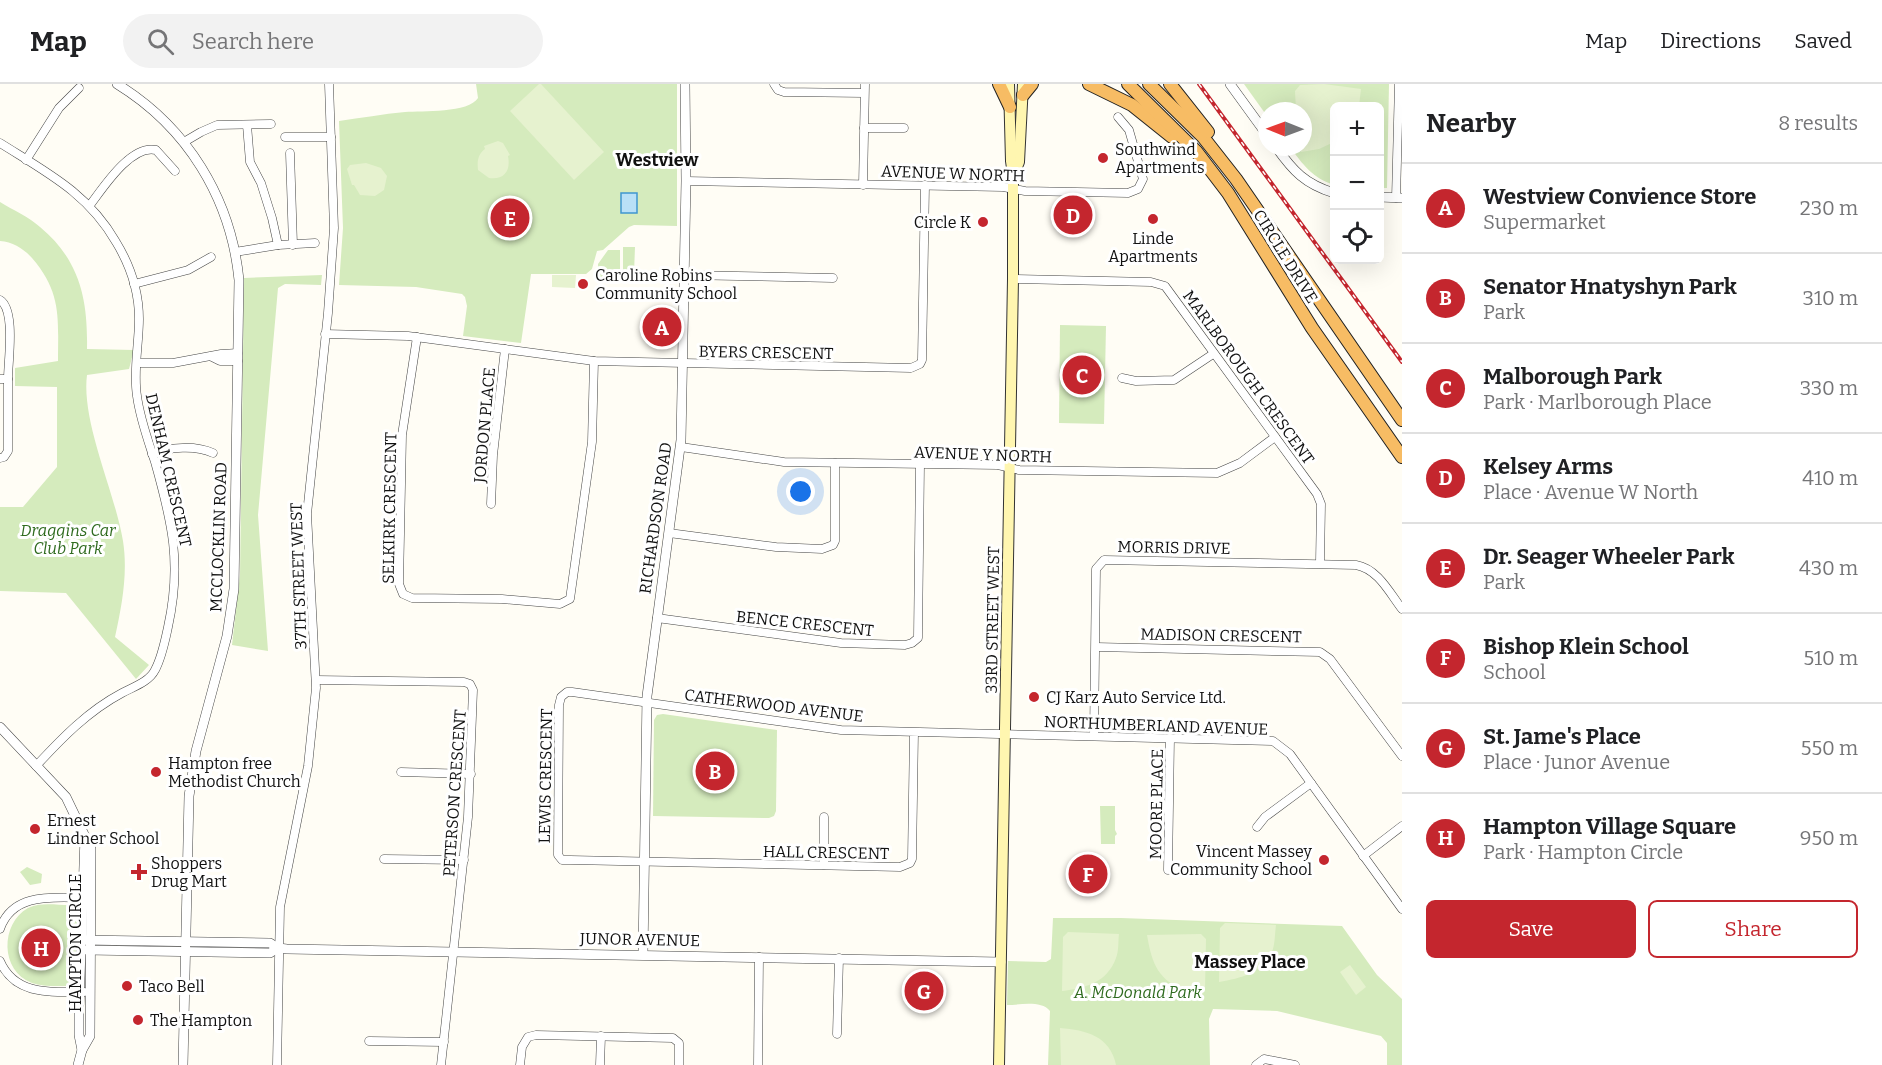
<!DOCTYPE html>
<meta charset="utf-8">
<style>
body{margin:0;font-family:Bitter,serif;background:#f2f2f2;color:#202124}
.controls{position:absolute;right:18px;top:18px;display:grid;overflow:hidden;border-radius:9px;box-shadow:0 6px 24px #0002}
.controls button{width:54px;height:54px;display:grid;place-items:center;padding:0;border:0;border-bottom:2px solid #e0e0e0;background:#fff;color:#202124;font:30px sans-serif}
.compass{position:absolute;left:1258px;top:18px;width:54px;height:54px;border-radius:50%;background:#fff;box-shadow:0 6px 24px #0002;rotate:271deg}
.you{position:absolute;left:801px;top:408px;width:21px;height:21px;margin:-15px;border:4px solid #fff;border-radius:50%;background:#1a73e8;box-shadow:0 0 0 9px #1a73e833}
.badge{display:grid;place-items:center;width:39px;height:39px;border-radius:50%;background:#c4262e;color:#fff;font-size:20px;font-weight:700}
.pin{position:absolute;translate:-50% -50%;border:3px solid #fff;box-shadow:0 2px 6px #0006}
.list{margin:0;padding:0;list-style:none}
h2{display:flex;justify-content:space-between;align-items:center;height:78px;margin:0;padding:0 24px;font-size:26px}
h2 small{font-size:20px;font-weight:400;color:#757577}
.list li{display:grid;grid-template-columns:39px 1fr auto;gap:18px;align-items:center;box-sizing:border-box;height:90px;padding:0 24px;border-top:2px solid #e0e0e0}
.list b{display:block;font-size:22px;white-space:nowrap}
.list p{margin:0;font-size:20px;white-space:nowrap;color:#757577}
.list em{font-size:20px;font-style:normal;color:#757577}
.actions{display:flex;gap:12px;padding:18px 24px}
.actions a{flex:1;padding:14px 0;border:2px solid #c4262e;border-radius:9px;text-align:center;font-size:21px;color:#c4262e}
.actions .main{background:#c4262e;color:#fff}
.icon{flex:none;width:33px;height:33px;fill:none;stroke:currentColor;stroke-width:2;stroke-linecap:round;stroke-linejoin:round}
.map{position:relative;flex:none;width:1402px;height:981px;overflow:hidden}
header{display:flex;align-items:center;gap:36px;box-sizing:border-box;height:84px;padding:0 30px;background:#fff;border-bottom:2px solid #e0e0e0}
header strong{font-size:28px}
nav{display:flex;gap:33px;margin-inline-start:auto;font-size:21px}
.search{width:420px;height:54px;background:#f2f2f2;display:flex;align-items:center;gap:15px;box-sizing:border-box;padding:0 21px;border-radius:33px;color:#757577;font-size:22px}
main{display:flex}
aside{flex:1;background:#fff}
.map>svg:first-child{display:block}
.green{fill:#d5ebbd}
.pitch{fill:#e6f2cf}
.water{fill:#b9e0f7;stroke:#3f96cf;stroke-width:1.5}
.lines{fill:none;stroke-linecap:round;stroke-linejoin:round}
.minor-casing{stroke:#444;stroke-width:9}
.tertiary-casing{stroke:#444;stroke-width:10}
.secondary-casing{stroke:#333;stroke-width:12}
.trunk-casing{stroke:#222;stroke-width:14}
.minor{stroke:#fff;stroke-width:8}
.tertiary{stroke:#fff;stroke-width:9}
.secondary{stroke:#fff6b0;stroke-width:10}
.trunk{stroke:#f7bc64;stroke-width:12}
.rail-casing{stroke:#c4262e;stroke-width:4}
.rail{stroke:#fff;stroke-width:1.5;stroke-dasharray:4.5;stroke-linecap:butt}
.poi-dot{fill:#c4262e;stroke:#fff;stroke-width:2}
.labels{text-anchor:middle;stroke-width:6;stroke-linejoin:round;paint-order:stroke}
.poi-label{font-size:16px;fill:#111;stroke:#fff;text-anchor:start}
.street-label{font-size:16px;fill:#111;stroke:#fff}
.park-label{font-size:16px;font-style:italic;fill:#2f6b1f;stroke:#fff}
.neighbourhood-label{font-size:18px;font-weight:bold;fill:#111;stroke:#fff}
</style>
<header>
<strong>Map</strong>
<div class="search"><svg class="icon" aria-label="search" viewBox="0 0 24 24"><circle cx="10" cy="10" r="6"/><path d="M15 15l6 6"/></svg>Search here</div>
<nav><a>Map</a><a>Directions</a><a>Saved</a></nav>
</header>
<main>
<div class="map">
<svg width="1402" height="981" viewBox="0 0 1402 981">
<rect width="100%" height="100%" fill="#fffdf5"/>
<!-- green -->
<g class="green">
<path d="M476,0H677V142L634,141L629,143L603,166L597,167L592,185L586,190H531L521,259L463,252L467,222L465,213L462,210L416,203L339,201L343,144L339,37C361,34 383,30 405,28C422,27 469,29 478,14Z"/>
<path d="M1244,0H1389L1387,104H1380V22H1334V101C1313,94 1303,81 1290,63H1303V27H1267V32Z"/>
<path d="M0,118C13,126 29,133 40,143C80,176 88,216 87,265L134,266L129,285L87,291C81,338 115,408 123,457C128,489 122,521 115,553L149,581L136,595L66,509L0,507V423H23L57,383V303L15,302V284L58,277C58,234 62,209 32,174C24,165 13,158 0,157Z"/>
<polygon points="623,163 635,163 634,189 623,189"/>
<polygon points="608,166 620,166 620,193 601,195 598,193 598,180"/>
<polygon points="322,191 321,201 285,200 278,204 258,431 268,567 232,561 240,491 244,194"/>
<polygon points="1060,241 1106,242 1104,340 1059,339"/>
<polygon points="663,630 777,646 776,727 774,732 769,734 653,732 654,636 657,631"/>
<polygon points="1100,722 1115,722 1115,746 1117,750 1115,752 1115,760 1101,760"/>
<polygon points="27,783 42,790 41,799 30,801 20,788"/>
<path d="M72,817L77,821L78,827L77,902L72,905L69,902C57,902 43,903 32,899C0,887 0,840 28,824C40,818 56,821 69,821Z"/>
<path d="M1053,834H1121L1342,842L1377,891L1402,915V981H1387V959L1381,952L1277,927L1213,925L1209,935L1210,981H1048L1050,927C1041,916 1020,921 1007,921L1008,877L1046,878L1051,875Z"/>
</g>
<!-- pitch -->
<g class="pitch">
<polygon points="539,0 541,0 604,68 574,96 510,27"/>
<polygon points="1324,0 1361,5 1359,22 1334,22 1334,58 1319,65 1301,68 1300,63 1303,63 1303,27 1296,27 1295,7 1300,1"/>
<path d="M498,57L503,59L510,71L508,72C511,87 504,96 489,94L478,86C477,77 478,70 485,65L484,62Z"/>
<polygon points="366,79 381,84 387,92 384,106 375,112 360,111 354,101 352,101 347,85 350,81"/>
<polygon points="552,191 576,191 575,204 552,203"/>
<path d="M1225,839L1276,841C1275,848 1275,858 1273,865C1263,889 1242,894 1219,898L1220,844Z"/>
<path d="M1068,848L1119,850C1118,857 1119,867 1116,874C1107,899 1085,904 1062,907L1063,853Z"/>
<path d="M1201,850L1206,855L1205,906C1198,905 1188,906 1181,904C1156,895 1151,874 1147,851Z"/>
<polygon points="1350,881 1366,903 1356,911 1340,888"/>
<path d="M1060,944C1086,946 1110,952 1116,981H1061Z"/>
</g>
<!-- water -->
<rect class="water" x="621" y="109" width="16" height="20"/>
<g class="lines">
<!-- minor casing -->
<g class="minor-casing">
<g id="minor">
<polyline points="774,0 778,6 784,8 864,9"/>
<polyline points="247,41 250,78 261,99 272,134 278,161"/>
<polyline points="864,44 904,44"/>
<polyline points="285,53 331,53"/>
<polyline points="184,58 201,48 217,41 271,40"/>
<path d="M0,59C46,88 88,109 116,158C130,181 139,208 139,235C139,260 133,287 137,312C140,335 148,356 155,378C172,438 182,480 168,543C165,557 162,573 155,586C149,598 133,603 122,609C88,627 62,654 36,682"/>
<polyline points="290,69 293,161"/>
<polyline points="26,76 59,24 79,4"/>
<polyline points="686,97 1003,103 1025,107 1128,109 1138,105 1143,95 1129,46 1118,33"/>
<polyline points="863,101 865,0"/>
<polyline points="1396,114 1399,0"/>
<path d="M90,121C103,104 131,60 156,66L175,87"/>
<polyline points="235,168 278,161 315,159"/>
<polyline points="684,191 833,194"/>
<polyline points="1013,195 1151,198 1165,202 1317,410 1321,420 1320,479"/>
<polyline points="134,200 188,186 211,173"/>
<path d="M0,216C16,226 8,277 8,295"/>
<polyline points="325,250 408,252 594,277 911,284 920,280 922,276 925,101"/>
<polyline points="417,253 402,351 399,500 403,510 412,514 502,515 560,520 570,515 592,358 594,277"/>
<polyline points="212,273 220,277 238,277"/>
<polyline points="137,279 173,279 221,270 238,269"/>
<polyline points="1122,294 1136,297 1174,296 1213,270"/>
<polyline points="0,295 8,295 8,367 4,373 0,374"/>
<polyline points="681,363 784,378 998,381 1019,386 1217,389 1240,379 1275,353"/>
<path d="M152,370C170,363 195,361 213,369"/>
<polyline points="491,420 493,371 505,265"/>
<polyline points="669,449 776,463 822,465 833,461 835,457 835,379"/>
<polyline points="657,534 841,559 905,561 912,559 918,554 920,380"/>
<polyline points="1096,563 1320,568 1330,575 1402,672"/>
<polyline points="316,596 464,598 470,600 473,606 468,733 441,981"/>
<polyline points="914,648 912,775 910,779 900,783 570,776 562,776 558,771 559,621 561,613 567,608 572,608 841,646 1273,657 1290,670 1402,825"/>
<path d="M1094,652L1096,485L1104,476L1356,481C1378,485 1389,508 1402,525"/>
<polyline points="401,688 471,690"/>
<polyline points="1257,743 1265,733 1311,699"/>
<polyline points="1363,772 1402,742"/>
<polyline points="384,775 464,776"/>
<polyline points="824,781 824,733"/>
<polyline points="1168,786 1170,654"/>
<path d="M0,845C13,807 56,814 87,814"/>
<path d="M0,877C15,912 52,908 84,908"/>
<polyline points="837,950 839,874"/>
<polyline points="369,957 444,958"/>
<polyline points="277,981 280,823 308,682 316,604 307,430 328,229 334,144 329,0"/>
<polyline points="520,981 522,963 528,953 536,951 673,954 679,959 679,981"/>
<polyline points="600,981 601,952"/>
<polyline points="758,981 759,873"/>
<polyline points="1256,981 1264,975 1295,981"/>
</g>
</g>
<!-- tertiary casing -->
<g class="tertiary-casing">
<g id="tertiary">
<path d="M117,0C187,43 231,114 239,196L234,505L227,552L196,667L189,712L183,981"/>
<polyline points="1230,0 1267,51"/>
<path d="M1276,63C1293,87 1305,100 1334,109"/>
<polyline points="1380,113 1402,114"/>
<polyline points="0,643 66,713 91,765 90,952 82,966 78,981"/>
<polyline points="82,856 270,859 278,864 287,865 1001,878"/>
<polyline points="87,866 270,869 278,864"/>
<polyline points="643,870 647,612 681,356 686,97 685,0"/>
<polyline points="82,966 79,951 79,922 85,753"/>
</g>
</g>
<!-- secondary casing -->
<g class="secondary-casing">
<g id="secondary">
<polyline points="1014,90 1019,78 1023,0"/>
<polyline points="999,981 1013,195 1013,91 1011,77 1009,0"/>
</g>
</g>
<!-- trunk casing -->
<g class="trunk-casing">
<g id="trunk">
<polyline points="999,0 1010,23"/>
<polyline points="1089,0 1132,21 1172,53"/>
<polyline points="1128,0 1196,67 1228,109 1312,244 1402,373"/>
<polyline points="1149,0 1203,53 1236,95 1402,336"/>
<polyline points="1170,0 1208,48"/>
<polyline points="1023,11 1032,0"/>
</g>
</g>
<!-- minor -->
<use href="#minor" class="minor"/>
<!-- tertiary -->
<use href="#tertiary" class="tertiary"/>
<!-- secondary -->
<use href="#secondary" class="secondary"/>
<!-- trunk -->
<use href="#trunk" class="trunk"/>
<!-- rail casing -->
<g class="rail-casing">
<polyline id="rail" points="1199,0 1402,278"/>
</g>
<!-- rail -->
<use href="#rail" class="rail"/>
</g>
<!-- markers -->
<g class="poi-dot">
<circle cx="1103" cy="74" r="6"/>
<circle cx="1153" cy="135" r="6"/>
<circle cx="983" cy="138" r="6"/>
<circle cx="583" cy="200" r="6"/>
<circle cx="1034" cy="613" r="6"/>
<circle cx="156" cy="688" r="6"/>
<circle cx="35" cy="745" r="6"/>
<circle cx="1324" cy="776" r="6"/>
<path d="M136 779h6v6h6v6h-6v6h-6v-6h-6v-6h6z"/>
<circle cx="127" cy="902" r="6"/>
<circle cx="138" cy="936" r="6"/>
</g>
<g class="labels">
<!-- poi labels -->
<g class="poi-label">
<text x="1115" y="71">Southwind<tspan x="1115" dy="18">Apartments</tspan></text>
<text x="971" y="144" text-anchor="end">Circle K</text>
<text x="1153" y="160" text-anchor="middle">Linde<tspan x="1153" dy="18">Apartments</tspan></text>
<text x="595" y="197">Caroline Robins<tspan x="595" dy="18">Community School</tspan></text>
<text x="1046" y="619">CJ Karz Auto Service Ltd.</text>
<text x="168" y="685">Hampton free<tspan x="168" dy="18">Methodist Church</tspan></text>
<text x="47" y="742">Ernest<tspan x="47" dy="18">Lindner School</tspan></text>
<text x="1312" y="773" text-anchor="end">Vincent Massey<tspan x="1312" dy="18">Community School</tspan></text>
<text x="151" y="785">Shoppers<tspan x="151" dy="18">Drug Mart</tspan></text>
<text x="139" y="908">Taco Bell</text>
<text x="150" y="942">The Hampton</text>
</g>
<!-- street labels -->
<g class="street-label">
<text transform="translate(953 89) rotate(2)" y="6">AVENUE W NORTH</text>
<text transform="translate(1286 172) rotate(58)" y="6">CIRCLE DRIVE</text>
<text transform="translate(766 268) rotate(1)" y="6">BYERS CRESCENT</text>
<text transform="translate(1249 293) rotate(54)" y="6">MARLBOROUGH CRESCENT</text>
<text transform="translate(484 341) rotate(-85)" y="6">JORDON PLACE</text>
<text transform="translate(983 370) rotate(2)" y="6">AVENUE Y NORTH</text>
<text transform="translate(169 386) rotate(77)" y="6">DENHAM CRESCENT</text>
<text transform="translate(389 424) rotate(-89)" y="6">SELKIRK CRESCENT</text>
<text transform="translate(655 434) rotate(-82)" y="6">RICHARDSON ROAD</text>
<text transform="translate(218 453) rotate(-88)" y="6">MCCLOCKLIN ROAD</text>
<text transform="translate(1174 463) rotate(1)" y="6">MORRIS DRIVE</text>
<text transform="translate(298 492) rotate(-92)" y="6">37TH STREET WEST</text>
<text transform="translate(992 536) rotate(-89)" y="6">33RD STREET WEST</text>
<text transform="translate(805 539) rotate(6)" y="6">BENCE CRESCENT</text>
<text transform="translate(1221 551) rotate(1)" y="6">MADISON CRESCENT</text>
<text transform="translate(774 621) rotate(7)" y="6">CATHERWOOD AVENUE</text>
<text transform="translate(1156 641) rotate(2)" y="6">NORTHUMBERLAND AVENUE</text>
<text transform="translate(545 692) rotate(-89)" y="6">LEWIS CRESCENT</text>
<text transform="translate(454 709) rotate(-86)" y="6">PETERSON CRESCENT</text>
<text transform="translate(1156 720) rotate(-89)" y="6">MOORE PLACE</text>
<text transform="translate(826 768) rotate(1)" y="6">HALL CRESCENT</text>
<text transform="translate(640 855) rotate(1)" y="6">JUNOR AVENUE</text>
<text transform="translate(75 859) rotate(-90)" y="6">HAMPTON CIRCLE</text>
</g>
<!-- park labels -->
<g class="park-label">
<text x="68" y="452">Draggins Car<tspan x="68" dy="18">Club Park</tspan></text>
<text x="1138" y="914">A. McDonald Park</text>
</g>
<!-- neighbourhood labels -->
<g class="neighbourhood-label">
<text x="657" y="82">Westview</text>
<text x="1250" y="884">Massey Place</text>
</g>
</g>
</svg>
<div class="controls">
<button>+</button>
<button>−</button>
<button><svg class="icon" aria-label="locate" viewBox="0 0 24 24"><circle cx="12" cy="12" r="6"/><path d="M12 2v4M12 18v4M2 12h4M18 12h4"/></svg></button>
</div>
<svg class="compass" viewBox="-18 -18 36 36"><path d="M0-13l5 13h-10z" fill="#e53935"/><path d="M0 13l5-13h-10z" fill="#757577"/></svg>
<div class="you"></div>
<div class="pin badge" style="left:662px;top:243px">A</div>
<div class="pin badge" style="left:715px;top:687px">B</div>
<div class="pin badge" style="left:1082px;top:291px">C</div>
<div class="pin badge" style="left:1073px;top:131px">D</div>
<div class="pin badge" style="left:510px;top:134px">E</div>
<div class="pin badge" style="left:1088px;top:790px">F</div>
<div class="pin badge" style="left:924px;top:907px">G</div>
<div class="pin badge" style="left:41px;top:864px">H</div>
</div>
<aside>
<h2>Nearby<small>8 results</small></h2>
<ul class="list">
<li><span class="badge">A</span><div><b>Westview Convience Store</b><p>Supermarket</p></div><em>230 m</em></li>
<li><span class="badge">B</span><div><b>Senator Hnatyshyn Park</b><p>Park</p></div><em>310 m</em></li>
<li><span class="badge">C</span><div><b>Malborough Park</b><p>Park · Marlborough Place</p></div><em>330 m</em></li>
<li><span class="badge">D</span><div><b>Kelsey Arms</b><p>Place · Avenue W North</p></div><em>410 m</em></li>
<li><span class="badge">E</span><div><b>Dr. Seager Wheeler Park</b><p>Park</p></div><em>430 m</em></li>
<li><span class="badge">F</span><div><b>Bishop Klein School</b><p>School</p></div><em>510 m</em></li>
<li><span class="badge">G</span><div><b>St. Jame's Place</b><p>Place · Junor Avenue</p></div><em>550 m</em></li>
<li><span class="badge">H</span><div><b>Hampton Village Square</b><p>Park · Hampton Circle</p></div><em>950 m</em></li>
</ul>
<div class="actions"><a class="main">Save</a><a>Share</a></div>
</aside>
</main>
